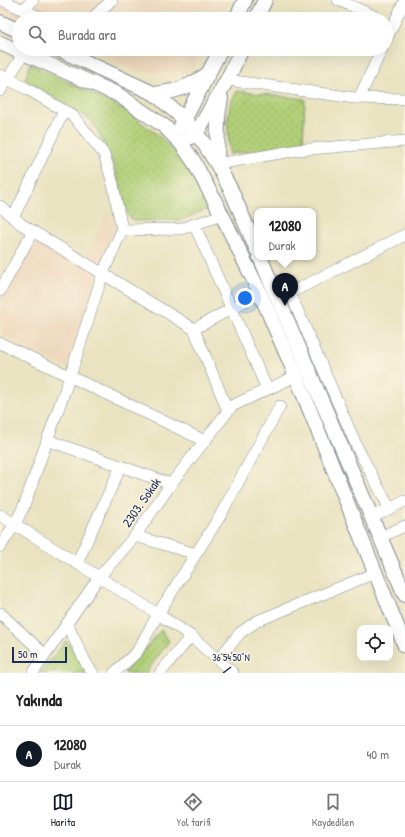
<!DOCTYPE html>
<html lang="tr">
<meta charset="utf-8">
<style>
body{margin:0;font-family:"Patrick Hand",sans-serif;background:#f2f2f2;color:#222}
.controls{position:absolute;right:12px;bottom:12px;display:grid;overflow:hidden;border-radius:8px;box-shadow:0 4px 16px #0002}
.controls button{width:36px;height:36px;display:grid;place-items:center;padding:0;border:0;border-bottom:1px solid #e0e0e0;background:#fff;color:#222;font:20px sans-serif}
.scale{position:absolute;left:12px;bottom:10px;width:55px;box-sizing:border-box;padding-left:4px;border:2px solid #1b2f5e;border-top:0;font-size:11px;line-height:14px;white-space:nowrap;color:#1b2f5e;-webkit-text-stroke:3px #fcf5e5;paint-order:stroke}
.you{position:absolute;left:245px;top:298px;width:14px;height:14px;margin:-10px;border:3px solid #fff;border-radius:50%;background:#1a73e8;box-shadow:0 0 0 6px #1a73e833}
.badge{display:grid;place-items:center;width:26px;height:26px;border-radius:50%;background:#111827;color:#fff;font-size:13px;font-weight:700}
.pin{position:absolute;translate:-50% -33px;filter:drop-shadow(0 1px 2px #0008)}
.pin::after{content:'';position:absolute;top:21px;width:14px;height:12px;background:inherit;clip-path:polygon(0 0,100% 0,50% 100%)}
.popup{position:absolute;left:254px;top:208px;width:62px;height:52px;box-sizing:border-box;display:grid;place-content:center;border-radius:8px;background:#fff;filter:drop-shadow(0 1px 3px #0005);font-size:13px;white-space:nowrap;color:#767676}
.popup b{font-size:15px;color:#222}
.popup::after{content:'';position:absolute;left:50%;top:100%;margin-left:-8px;border:8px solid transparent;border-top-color:#fff}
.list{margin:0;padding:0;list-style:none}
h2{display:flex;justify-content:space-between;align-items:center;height:52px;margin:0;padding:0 16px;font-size:17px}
h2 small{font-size:13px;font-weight:400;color:#767676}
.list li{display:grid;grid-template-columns:26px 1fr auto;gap:12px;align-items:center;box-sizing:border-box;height:56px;padding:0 16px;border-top:1px solid #e0e0e0}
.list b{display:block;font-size:15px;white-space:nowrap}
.list p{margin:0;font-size:13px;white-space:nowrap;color:#767676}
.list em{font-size:13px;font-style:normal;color:#767676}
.icon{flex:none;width:22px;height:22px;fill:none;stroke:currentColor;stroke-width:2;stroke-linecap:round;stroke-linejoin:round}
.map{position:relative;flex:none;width:405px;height:673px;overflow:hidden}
.search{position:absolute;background:#fff;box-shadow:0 4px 16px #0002;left:12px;right:12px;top:12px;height:44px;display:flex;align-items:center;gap:10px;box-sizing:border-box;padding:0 14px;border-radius:22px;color:#767676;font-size:15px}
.sheet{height:108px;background:#fff}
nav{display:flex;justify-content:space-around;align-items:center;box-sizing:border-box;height:56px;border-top:1px solid #e0e0e0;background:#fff;font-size:11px;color:#767676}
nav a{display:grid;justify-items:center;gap:2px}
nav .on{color:#111827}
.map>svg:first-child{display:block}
.built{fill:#edd7bb}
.park{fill:url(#park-dots);stroke:#667f6a}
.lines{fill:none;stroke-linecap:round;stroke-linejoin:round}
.minor-casing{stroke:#828990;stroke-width:12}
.major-casing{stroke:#828990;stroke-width:16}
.minor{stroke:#fff;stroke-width:11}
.major{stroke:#fff;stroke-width:14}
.ticks{fill:none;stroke:#1b2f5e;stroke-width:1.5}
.labels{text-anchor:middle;stroke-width:3;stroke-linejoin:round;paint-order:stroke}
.street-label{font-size:13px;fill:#1b2f5e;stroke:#fcf5e5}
.ticks-label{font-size:10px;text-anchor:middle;fill:#1b2f5e;stroke:#fcf5e5;stroke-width:3;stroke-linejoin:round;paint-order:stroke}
</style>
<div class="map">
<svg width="405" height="673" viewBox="0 0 405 673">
<defs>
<pattern id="park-dots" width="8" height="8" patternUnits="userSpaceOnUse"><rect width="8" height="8" fill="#b0cf77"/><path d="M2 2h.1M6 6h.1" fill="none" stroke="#97b269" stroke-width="1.8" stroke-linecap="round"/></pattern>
</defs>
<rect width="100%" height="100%" fill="#fcf5e5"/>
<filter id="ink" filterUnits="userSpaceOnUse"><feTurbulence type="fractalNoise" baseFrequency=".025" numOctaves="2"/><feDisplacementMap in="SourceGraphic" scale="8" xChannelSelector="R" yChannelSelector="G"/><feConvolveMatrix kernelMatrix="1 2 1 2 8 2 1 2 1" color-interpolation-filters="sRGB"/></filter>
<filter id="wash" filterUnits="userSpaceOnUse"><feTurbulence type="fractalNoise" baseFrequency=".012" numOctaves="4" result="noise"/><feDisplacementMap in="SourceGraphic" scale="16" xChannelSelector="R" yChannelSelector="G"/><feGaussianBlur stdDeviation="0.9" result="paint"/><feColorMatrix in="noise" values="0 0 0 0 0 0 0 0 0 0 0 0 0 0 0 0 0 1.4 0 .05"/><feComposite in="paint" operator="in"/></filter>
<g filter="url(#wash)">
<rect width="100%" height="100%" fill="#e9e3c1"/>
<!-- built -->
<g class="built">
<polygon points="0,0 229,0 219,19 19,20 0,11"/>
<polygon points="85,49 203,49 191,73 138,72"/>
<polygon points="108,210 117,230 96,276 67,367 0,334 0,300 36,238 82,266"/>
</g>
<!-- park -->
<g class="park">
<polygon points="30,64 120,107 158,135 181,159 212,207 182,220 136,221 130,218 125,208 113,164 102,139 91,120 25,80"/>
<polygon points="237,91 305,99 303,144 230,154 227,122 230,104"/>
<polygon points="161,630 169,641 146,673 124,673"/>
<polygon points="66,641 71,646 87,673 40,673"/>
</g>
</g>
<g filter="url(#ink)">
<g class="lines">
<!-- minor casing -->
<g class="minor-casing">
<g id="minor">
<polyline points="2,0 44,19"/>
<polyline points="338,0 374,16"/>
<polyline points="23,10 33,0"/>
<polyline points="91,19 112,0"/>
<polyline points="386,40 405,0"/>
<polyline points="0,75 29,90 73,116 104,154 113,184 122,230"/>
<polyline points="227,80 355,98 405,99"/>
<polyline points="0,91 24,53"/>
<polyline points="359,98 382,49"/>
<polyline points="217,164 298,150 405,141"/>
<polyline points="0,206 21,224 194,329 228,411"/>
<polyline points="13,218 64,111"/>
<polyline points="194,224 267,389"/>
<polyline points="0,291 33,231"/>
<polyline points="290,293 358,449 390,509"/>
<polyline points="284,296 405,235"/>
<polyline points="194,329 260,293"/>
<polyline points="0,343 205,441"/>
<polyline points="47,440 171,484"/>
<polyline points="0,515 158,614 191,636 233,673"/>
<polyline points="371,518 405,501"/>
<polyline points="135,536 196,554"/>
<polyline points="380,537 405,526"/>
<polyline points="0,547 15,524 24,506 70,376 103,273 122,230 181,229 222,215"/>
<polyline points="77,563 121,466"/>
<polyline points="0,613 45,655"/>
<polyline points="67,624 87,665 93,673"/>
<polyline points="218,660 240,633 257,621 375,573"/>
<polyline points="33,673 99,577 135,536 171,484 232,406 296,376"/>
<polyline points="114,673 137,652 158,614 220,516 280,406"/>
<polyline points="160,673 191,636"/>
</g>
</g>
<!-- major casing -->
<g class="major-casing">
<g id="major">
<polyline points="236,19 245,0"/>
<polyline points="256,19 265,0"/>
<polyline points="0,22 19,31"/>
<polyline points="0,43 117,94 164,126 181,143 194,162 222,215 260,293 296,376 405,646"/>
<polyline points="58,49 155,94 185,120 203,142 217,164 231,190 257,250"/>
<path d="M155,94C179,91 189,87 209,73"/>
<polyline points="180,128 221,49"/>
<polyline points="189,138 196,134 227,80 242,49"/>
<polyline points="217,163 218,117 221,98"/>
<polyline points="260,257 405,595"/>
</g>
</g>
<!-- minor -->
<use href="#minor" class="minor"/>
<!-- major -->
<use href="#major" class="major"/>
</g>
</g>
<!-- ticks -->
<path class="ticks" d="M223,673L231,667"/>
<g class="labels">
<!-- street labels -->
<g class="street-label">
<text transform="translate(141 502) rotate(-55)" y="5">2303. Sokak</text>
</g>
</g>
<g class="ticks-label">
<text x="231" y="661">36°54'50"N</text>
</g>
</svg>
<div class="controls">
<button><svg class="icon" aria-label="locate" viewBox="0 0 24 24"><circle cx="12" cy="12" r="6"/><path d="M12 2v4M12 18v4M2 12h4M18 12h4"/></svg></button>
</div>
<div class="scale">50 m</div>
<div class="you"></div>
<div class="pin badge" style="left:285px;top:306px">A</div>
<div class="popup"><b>12080</b>Durak</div>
<div class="search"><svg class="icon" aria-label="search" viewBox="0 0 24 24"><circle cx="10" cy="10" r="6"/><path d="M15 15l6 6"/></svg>Burada ara</div>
</div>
<section class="sheet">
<h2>Yakında<small></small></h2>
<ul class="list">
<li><span class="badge">A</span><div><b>12080</b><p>Durak</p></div><em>40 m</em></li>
</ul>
</section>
<nav>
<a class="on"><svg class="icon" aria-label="map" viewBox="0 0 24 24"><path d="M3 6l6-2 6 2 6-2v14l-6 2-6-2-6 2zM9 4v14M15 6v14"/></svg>Harita</a>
<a><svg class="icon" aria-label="directions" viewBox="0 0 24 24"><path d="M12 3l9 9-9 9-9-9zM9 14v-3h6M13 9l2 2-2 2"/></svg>Yol tarifi</a>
<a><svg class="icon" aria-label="saved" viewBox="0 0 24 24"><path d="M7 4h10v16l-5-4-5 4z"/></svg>Kaydedilen</a>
</nav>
